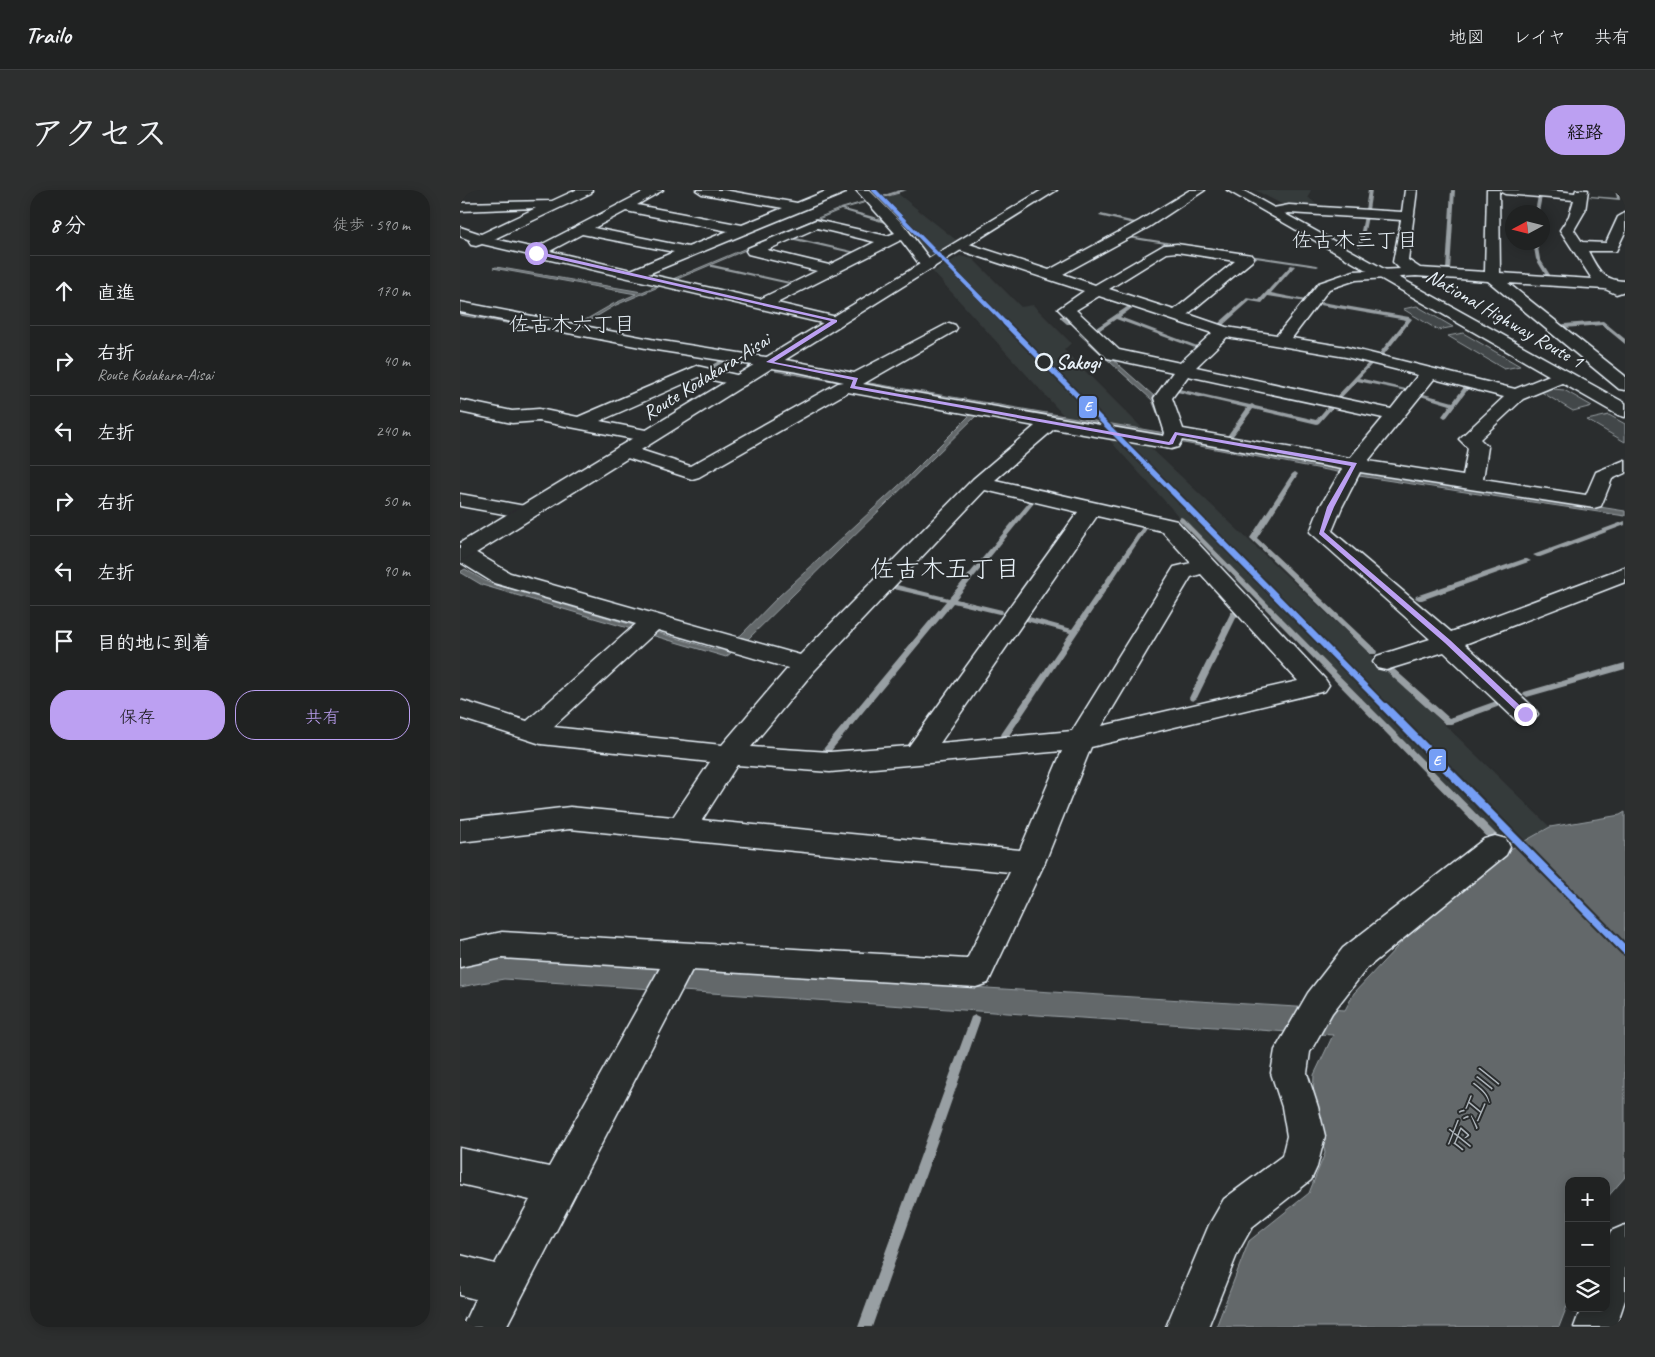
<!DOCTYPE html>
<html lang="ja">
<meta charset="utf-8">
<style>
body{margin:0;font-family:Caveat,"Klee One",sans-serif;background:#2d2f2f;color:#f1f3f6}
.controls{position:absolute;right:15px;bottom:15px;display:grid;overflow:hidden;border-radius:10px;box-shadow:0 2px 12px #0003}
.controls button{width:45px;height:45px;display:grid;place-items:center;padding:0;border:0;border-bottom:1px solid #3d3f40;background:#202222;color:#f1f3f6;font:25px sans-serif}
.compass{position:absolute;left:1045px;top:15px;width:45px;height:45px;border-radius:50%;background:#202222;box-shadow:0 2px 12px #0003;rotate:263deg}
.stop{position:absolute;width:15px;height:15px;margin:-11px;border:4px solid #bca0f2;border-radius:50%;background:#fff}
.stop.end{background:#bca0f2;border-color:#fff;box-shadow:0 1px 5px #0008}
.list{margin:0;padding:0;list-style:none}
h2{display:flex;justify-content:space-between;align-items:center;height:65px;margin:0;padding:0 20px;font-size:21px}
h2 small{font-size:16px;font-weight:400;color:#a2a4a5}
.list li{display:grid;grid-template-columns:32px 1fr auto;gap:15px;align-items:center;box-sizing:border-box;height:70px;padding:0 20px;border-top:1px solid #3d3f40}
.list b{display:block;font-size:19px;white-space:nowrap}
.list p{margin:0;font-size:16px;white-space:nowrap;color:#a2a4a5}
.list em{font-size:16px;font-style:normal;color:#a2a4a5}
.actions{display:flex;gap:10px;padding:15px 20px}
.actions a{flex:1;padding:11px 0;border:1px solid #bca0f2;border-radius:20px;text-align:center;font-size:18px;color:#bca0f2}
.actions .main{background:#bca0f2;color:#111}
.icon{flex:none;width:28px;height:28px;fill:none;stroke:currentColor;stroke-width:2;stroke-linecap:round;stroke-linejoin:round}
.map{position:relative;flex:none;width:1165px;height:1137px;overflow:hidden;border-radius:20px}
header{display:flex;align-items:center;gap:30px;box-sizing:border-box;height:70px;padding:0 25px;background:#202222;border-bottom:1px solid #3d3f40}
header strong{font-size:24px}
nav{display:flex;gap:28px;margin-inline-start:auto;font-size:18px}
.intro{display:flex;align-items:center;justify-content:space-between;box-sizing:border-box;height:120px;padding:0 30px}
h1{margin:0;font-size:35px}
.button{padding:12px 22px;border-radius:20px;background:#bca0f2;color:#111;font-size:18px;font-weight:700}
main{display:flex;gap:30px;padding:0 30px}
aside{flex:1;background:#202222;border-radius:20px;box-shadow:0 2px 12px #0003}
.map>svg:first-child{display:block}
.built{fill:#363a3b}
.green{fill:#424648;stroke:#959ca0}
.water{fill:#63686b;stroke:#989fa3}
.lines{fill:none;stroke-linecap:round;stroke-linejoin:round}
.stream{fill:#989fa3;fill-rule:evenodd}
.street-casing{stroke:#e8f1f8;stroke-width:3}
.secondary-casing{stroke:#e8f1f8;stroke-width:3}
.highway-casing{stroke:#e8f1f8;stroke-width:3}
.street{fill:#2a2d2e;fill-rule:evenodd}
.secondary{fill:#2a2d2e;fill-rule:evenodd}
.highway{fill:#2a2d2e;fill-rule:evenodd}
.rail-1-far3-casing{stroke:#2a2d2e;stroke-width:5.5}
.rail-1-far2-casing{stroke:#2a2d2e;stroke-width:8}
.rail-1-far1-casing{stroke:#2a2d2e;stroke-width:9}
.rail-1-casing{stroke:#2a2d2e;stroke-width:12}
.rail-1-far3{stroke:#759ef5;stroke-width:4}
.rail-1-far2{stroke:#759ef5;stroke-width:5}
.rail-1-far1{stroke:#759ef5;stroke-width:6}
.rail-1{stroke:#759ef5;stroke-width:8}
.route{fill:#bca0f2}
.stop-dot{fill:#2a2d2e;stroke:#e8f1f8;stroke-width:2.5}
.labels{text-anchor:middle;stroke-width:4;stroke-linejoin:round;paint-order:stroke}
.far-street-label{font-size:20px;fill:#e8f1f8;stroke:#2a2d2e}
.far-stop-label{font-size:20px;font-weight:bold;fill:#e8f1f8;stroke:#2a2d2e;text-anchor:start}
.far-neighbourhood-label{font-size:21px;fill:#e8f1f8;stroke:#2a2d2e}
.neighbourhood-label{font-size:25px;fill:#e8f1f8;stroke:#2a2d2e}
.near-water-label{font-size:30px;font-style:italic;fill:#acb3b9;stroke:#2a2d2e}
.line-badge{stroke:#2a2d2e;stroke-width:2}
.badge-label{font-size:14px;text-anchor:middle;font-weight:bold;fill:#fff}
</style>
<header>
<strong>Trailo</strong>
<nav><a>地図</a><a>レイヤ</a><a>共有</a></nav>
</header>
<div class="intro"><h1>アクセス</h1><a class="button">経路</a></div>
<main>
<aside>
<h2>8 分<small>徒歩 · 590 m</small></h2>
<ul class="list">
<li><svg class="icon" aria-label="ahead" viewBox="0 0 24 24"><path d="M12 20V5M6 11l6-6 6 6"/></svg><div><b>直進</b></div><em>170 m</em></li>
<li><svg class="icon" aria-label="right" viewBox="0 0 24 24"><path d="M7 20v-9h11M14 6l5 5-5 5"/></svg><div><b>右折</b><p>Route Kodakara-Aisai</p></div><em>40 m</em></li>
<li><svg class="icon" aria-label="left" viewBox="0 0 24 24"><path d="M17 20v-9H6M10 6l-5 5 5 5"/></svg><div><b>左折</b></div><em>240 m</em></li>
<li><svg class="icon" aria-label="right" viewBox="0 0 24 24"><path d="M7 20v-9h11M14 6l5 5-5 5"/></svg><div><b>右折</b></div><em>50 m</em></li>
<li><svg class="icon" aria-label="left" viewBox="0 0 24 24"><path d="M17 20v-9H6M10 6l-5 5 5 5"/></svg><div><b>左折</b></div><em>90 m</em></li>
<li><svg class="icon" aria-label="arrive" viewBox="0 0 24 24"><path d="M6 21V4h12l-3 4 3 4H6"/></svg><div><b>目的地に到着</b></div></li>
</ul>
<div class="actions"><a class="main">保存</a><a>共有</a></div>
</aside>
<div class="map">
<svg width="1165" height="1137" viewBox="0 0 1165 1137">
<rect width="100%" height="100%" fill="#2a2d2e"/>
<filter id="ink" filterUnits="userSpaceOnUse"><feTurbulence type="fractalNoise" baseFrequency=".02" numOctaves="2"/><feDisplacementMap in="SourceGraphic" scale="10" xChannelSelector="R" yChannelSelector="G"/><feConvolveMatrix kernelMatrix="1 2 1 2 8 2 1 2 1" color-interpolation-filters="sRGB"/></filter>
<g filter="url(#ink)">
<!-- built -->
<g class="built">
<polygon points="795,0 851,0 848,7 858,16 854,18 827,17"/>
<polygon points="437,3 496,50 466,68 416,9"/>
<polygon points="500,66 513,69 561,117 573,115 611,153 604,160 683,239 605,227 473,82"/>
<polygon points="644,244 676,244 983,533 1090,637 1047,661 721,329"/>
</g>
<!-- green -->
<g class="green">
<polygon points="957,116 993,137 978,140 943,119"/>
<polygon points="1003,143 1060,176 1044,179 988,146"/>
<polygon points="1091,197 1093,199 1104,200 1132,216 1113,221 1078,200"/>
<polygon points="1149,225 1165,234 1165,252 1127,230"/>
</g>
<!-- water -->
<g class="water">
<polygon points="437,2 439,3 382,19 156,115 124,134 120,133 153,114 176,104 33,78 36,77 182,102 379,19"/>
<polygon points="0,122 290,173 286,175 0,125"/>
<polygon points="623,143 695,207 710,245 903,280 1165,321 1165,326 899,286 644,238 315,181 321,178 705,243 692,210 619,144"/>
<polygon points="514,221 519,223 287,450 266,467 22,395 0,382 5,379 27,392 257,460 281,445 319,406 450,285"/>
<polygon points="1165,622 1165,987 1146,1009 1146,991 1109,991 1109,1111 1099,1137 756,1137 789,1051 849,1003 865,963 853,909 854,885 873,845 44,789 0,797 0,777 38,768 885,820 894,803 949,744 1047,661 1090,637 1160,625"/>
</g>
<g class="lines">
<!-- stream -->
<g class="stream">
<polygon points="440,0 447,0 426,6 424,5"/>
<polygon points="908,0 912,0 909,20 907,21 905,20"/>
<polygon points="991,0 995,0 990,80 988,81 986,80"/>
<polygon points="1155,0 1159,0 1160,10 1129,7 1131,6 1157,8"/>
<polygon points="1080,5 1082,6 1079,22 1075,22 1078,6"/>
<polygon points="381,18 432,32 437,45 433,46 428,34 381,20"/>
<polygon points="641,24 680,33 680,34 678,35 639,26"/>
<polygon points="906,25 908,26 902,56 900,57 898,56 904,26"/>
<polygon points="669,46 725,55 727,56 725,57 667,48"/>
<polygon points="332,47 396,62 398,63 396,64 330,49"/>
<polygon points="1073,52 1077,52 1080,69 1092,88 1092,89 1088,89 1076,69"/>
<polygon points="783,64 857,75 859,76 857,77 781,66 781,64"/>
<polygon points="253,75 334,93 336,94 334,95 251,77 251,75"/>
<polygon points="831,75 835,76 811,103 846,110 846,112 808,106 802,113 790,111 763,135 759,135 759,133 787,108 799,110"/>
<polygon points="862,112 949,127 952,129 922,167 920,168 917,166 946,130 860,115 860,113"/>
<polygon points="673,113 675,114 675,116 660,127 740,157 735,158 656,129 637,142 633,142 633,140"/>
<polygon points="600,126 604,126 611,132 611,134 607,134 600,128"/>
<polygon points="1143,131 1165,149 1165,154 1142,135 1104,138 1101,136 1104,134"/>
<polygon points="262,169 267,170 242,185 237,184"/>
<polygon points="911,170 914,172 899,188 946,199 946,201 897,191 879,210 875,210 875,208"/>
<polygon points="1004,197 1009,198 987,227 985,228 982,226 990,215 957,205 960,203 993,212"/>
<polygon points="719,199 790,215 792,214 795,216 856,230 869,215 874,216 859,233 857,234 793,219 770,250 768,251 765,249 787,218 717,202 717,200"/>
<polygon points="835,282 838,284 797,348 916,460 917,462 916,464 910,464 790,348 832,284"/>
<polygon points="572,310 574,311 574,313 496,409 542,420 543,422 542,424 539,424 493,413 370,562 364,562 363,560 364,558 486,411 434,399 434,395 437,395 489,408 570,311"/>
<polygon points="721,327 723,328 1044,652 1046,655 1044,658 1038,658 719,330 719,328"/>
<polygon points="1165,331 1165,335 1080,367 1077,367 1073,365"/>
<polygon points="685,335 688,337 548,547 542,547 541,545 542,543 610,443 566,431 565,429 569,427 612,439 683,336"/>
<polygon points="1064,369 1067,369 1071,371 962,410 959,410 955,408 956,406"/>
<polygon points="771,422 774,422 778,424 737,508 733,511 730,510 729,508"/>
<polygon points="1165,473 1165,479 1067,507 1063,504 1064,502"/>
<polygon points="930,477 933,478 989,528 1042,509 1048,509 1049,511 1048,513 991,534 985,534 927,482 926,480 927,478"/>
<polygon points="515,825 519,827 520,830 412,1137 398,1137 510,830 511,827"/>
</g>
<!-- street casing -->
<g class="street-casing">
<g id="street">
<path d="M116,0H132L131,3L34,49L75,58L187,0H203L177,15L282,35L323,18L242,4L236,0H264L337,13L369,0H386L385,3L188,84L300,109L357,81L288,64L286,61L288,58L356,30L427,46L435,43L396,0H409L443,34L475,76L473,79H463L441,50L317,113L381,128L383,131L381,134L375,136L22,54L16,56L11,55L9,52L10,50L0,46V37L21,44L76,18L0,21V13L92,11ZM166,21L268,41L228,57L134,38ZM357,38L415,52L369,75L307,60ZM122,44L214,62L171,80L90,61Z"/>
<path d="M730,0H745L689,37L603,84L635,95L704,55L717,54L792,65L794,68L792,71L728,124L766,137L817,145L859,93L894,81L940,79L933,72L941,30L829,23L813,26L806,22L808,19L829,15L942,22L945,0H957L948,70L960,78L1025,82L1027,0H1088L1115,3L1116,0H1128L1125,21L1114,40L1122,52L1146,53L1158,27L1165,23V42L1156,61H1128C1138,80 1142,90 1165,91V101L1156,104L1145,99L1048,93L1165,186V200L1159,199L1028,91L956,86L896,90L869,99L832,148L886,157L1055,199L1097,182L1103,181L1109,182L1112,186L1109,190L1063,209L1020,249L1028,257L1023,289L1126,305L1136,282L1165,270V283L1152,289L1141,316L1134,318L900,282L882,317L872,341L991,442L1165,377V392L1005,454L1074,518L1078,524L1074,530L1065,533L1056,530L984,462L926,480L917,478L913,472L917,466L970,449L850,342L860,317L882,279L722,250L718,257L711,259L594,239L535,290L717,331L865,489L869,495L865,501L631,557L585,672L528,793L516,797L232,780L46,1137H2L15,1109L0,1105V1065L35,1074L70,1010L0,994V958L89,977L200,778L42,768L0,777V751L42,742L507,769L550,682L110,639L0,652V630L110,617L213,627L250,572L81,554L0,528V510L67,531L176,434L34,393L0,372V356L8,358L50,383L340,465L513,289L575,236L388,202L239,287L232,289L158,265L155,261L158,257L165,255L230,276L378,193L384,192L338,182L196,160L0,122V112L196,150L338,172L394,183L489,133L495,135L497,138L495,141L403,194L704,246L705,243L694,208L713,182L647,168L598,119L624,101L496,59L494,56L496,53H506L589,80L679,31ZM1039,1L1045,4L1114,10L1109,26L1100,40L1132,89L1040,83ZM717,62L775,71L714,120L649,99L707,63ZM639,106L752,143L720,173L659,160L616,120ZM767,147L886,167L958,185L931,219L736,177ZM728,186L923,228L890,268L723,239L712,208ZM974,189L1044,207L999,249L1008,258L1003,286L908,271ZM525,300L618,322L449,556L370,562L291,557L354,481ZM637,326L702,341L731,373L714,377L612,541L480,553ZM741,384L838,491L642,536L731,387ZM198,440L328,478L262,555L93,537ZM602,561L560,660L242,630L277,575L370,582Z"/>
<polygon points="237,176 285,187 288,191 285,195 279,196 239,187 140,231 196,242 199,246 196,250 189,252 79,231 52,233 0,222 0,210 52,221 79,219 118,227"/>
<polygon points="0,304 65,316 72,318 76,322 72,326 65,328 0,316"/>
<polygon points="1035,646 1046,649 1050,657 1046,665 907,778 872,823 850,862 847,883 858,917 865,946 857,977 851,990 792,1037 778,1062 748,1137 706,1137 749,1035 764,1009 822,966 827,946 822,917 811,883 815,860 848,803 883,758 1024,649"/>
<polygon points="1165,1035 1165,1110 1156,1137 1114,1137 1121,1118 1146,1118 1146,1052 1151,1041"/>
</g>
</g>
<!-- secondary casing -->
<g class="secondary-casing">
<polygon id="secondary" points="582,0 597,0 8,368 0,370 0,353"/>
</g>
<!-- highway casing -->
<g class="highway-casing">
<polygon id="highway" points="767,0 782,0 1165,213 1165,227 1158,225"/>
</g>
<!-- street -->
<use href="#street" class="street"/>
<!-- secondary -->
<use href="#secondary" class="secondary"/>
<!-- highway -->
<use href="#highway" class="highway"/>
<!-- rail-1-far3 casing -->
<g class="rail-1-far3-casing">
<polyline id="rail-1-far3" points="414,0 546,134"/>
</g>
<!-- rail-1-far2 casing -->
<g class="rail-1-far2-casing">
<polyline id="rail-1-far2" points="545,133 714,303"/>
</g>
<!-- rail-1-far1 casing -->
<g class="rail-1-far1-casing">
<polyline id="rail-1-far1" points="713,302 926,518"/>
</g>
<!-- rail-1 casing -->
<g class="rail-1-casing">
<polyline id="rail-1" points="925,517 1165,760"/>
</g>
<!-- rail-1-far3 -->
<use href="#rail-1-far3" class="rail-1-far3"/>
<!-- rail-1-far2 -->
<use href="#rail-1-far2" class="rail-1-far2"/>
<!-- rail-1-far1 -->
<use href="#rail-1-far1" class="rail-1-far1"/>
<!-- rail-1 -->
<use href="#rail-1" class="rail-1"/>
</g>
</g>
<!-- route -->
<polygon class="route" points="76,61 377,130 377,132 314,172 398,188 395,196 709,252 715,242 897,273 874,317 864,342 990,450 1069,524 1062,526 985,453 859,344 867,317 891,276 717,245 713,254 709,255 390,198 393,190 306,172 371,131 75,64"/>
<!-- markers -->
<circle class="stop-dot" cx="584" cy="172" r="8"/>
<g class="labels">
<!-- far-street labels -->
<g class="far-street-label">
<text transform="translate(1045 128) rotate(30)" y="7">National Highway Route 1</text>
<text transform="translate(246 186) rotate(-32)" y="7">Route Kodakara-Aisai</text>
</g>
<!-- far-stop labels -->
<g class="far-stop-label">
<text x="596" y="179">Sakogi</text>
</g>
<!-- far-neighbourhood labels -->
<g class="far-neighbourhood-label">
<text x="895" y="57">佐古木三丁目</text>
<text x="112" y="141">佐古木六丁目</text>
</g>
<!-- neighbourhood labels -->
<g class="neighbourhood-label">
<text x="485" y="387">佐古木五丁目</text>
</g>
<!-- near-water labels -->
<g class="near-water-label">
<text transform="translate(1012 923) rotate(-65)" y="10">市江川</text>
</g>
</g>
<g class="line-badge">
<rect x="618" y="205" width="20" height="24" rx="5" fill="#759ef5"/>
<rect x="968" y="558" width="19" height="24" rx="5" fill="#759ef5"/>
</g>
<g class="badge-label">
<text x="628" y="221">E</text>
<text x="977" y="575">E</text>
</g>
</svg>
<div class="controls">
<button>+</button>
<button>−</button>
<button><svg class="icon" aria-label="layers" viewBox="0 0 24 24"><path d="M12 4l9 5-9 5-9-5zM3 14l9 5 9-5"/></svg></button>
</div>
<svg class="compass" viewBox="-18 -18 36 36"><path d="M0-13l5 13h-10z" fill="#e53935"/><path d="M0 13l5-13h-10z" fill="#a2a4a5"/></svg>
<div class="stop" style="left:76px;top:63px"></div>
<div class="stop end" style="left:1065px;top:524px"></div>
</div>
</main>
